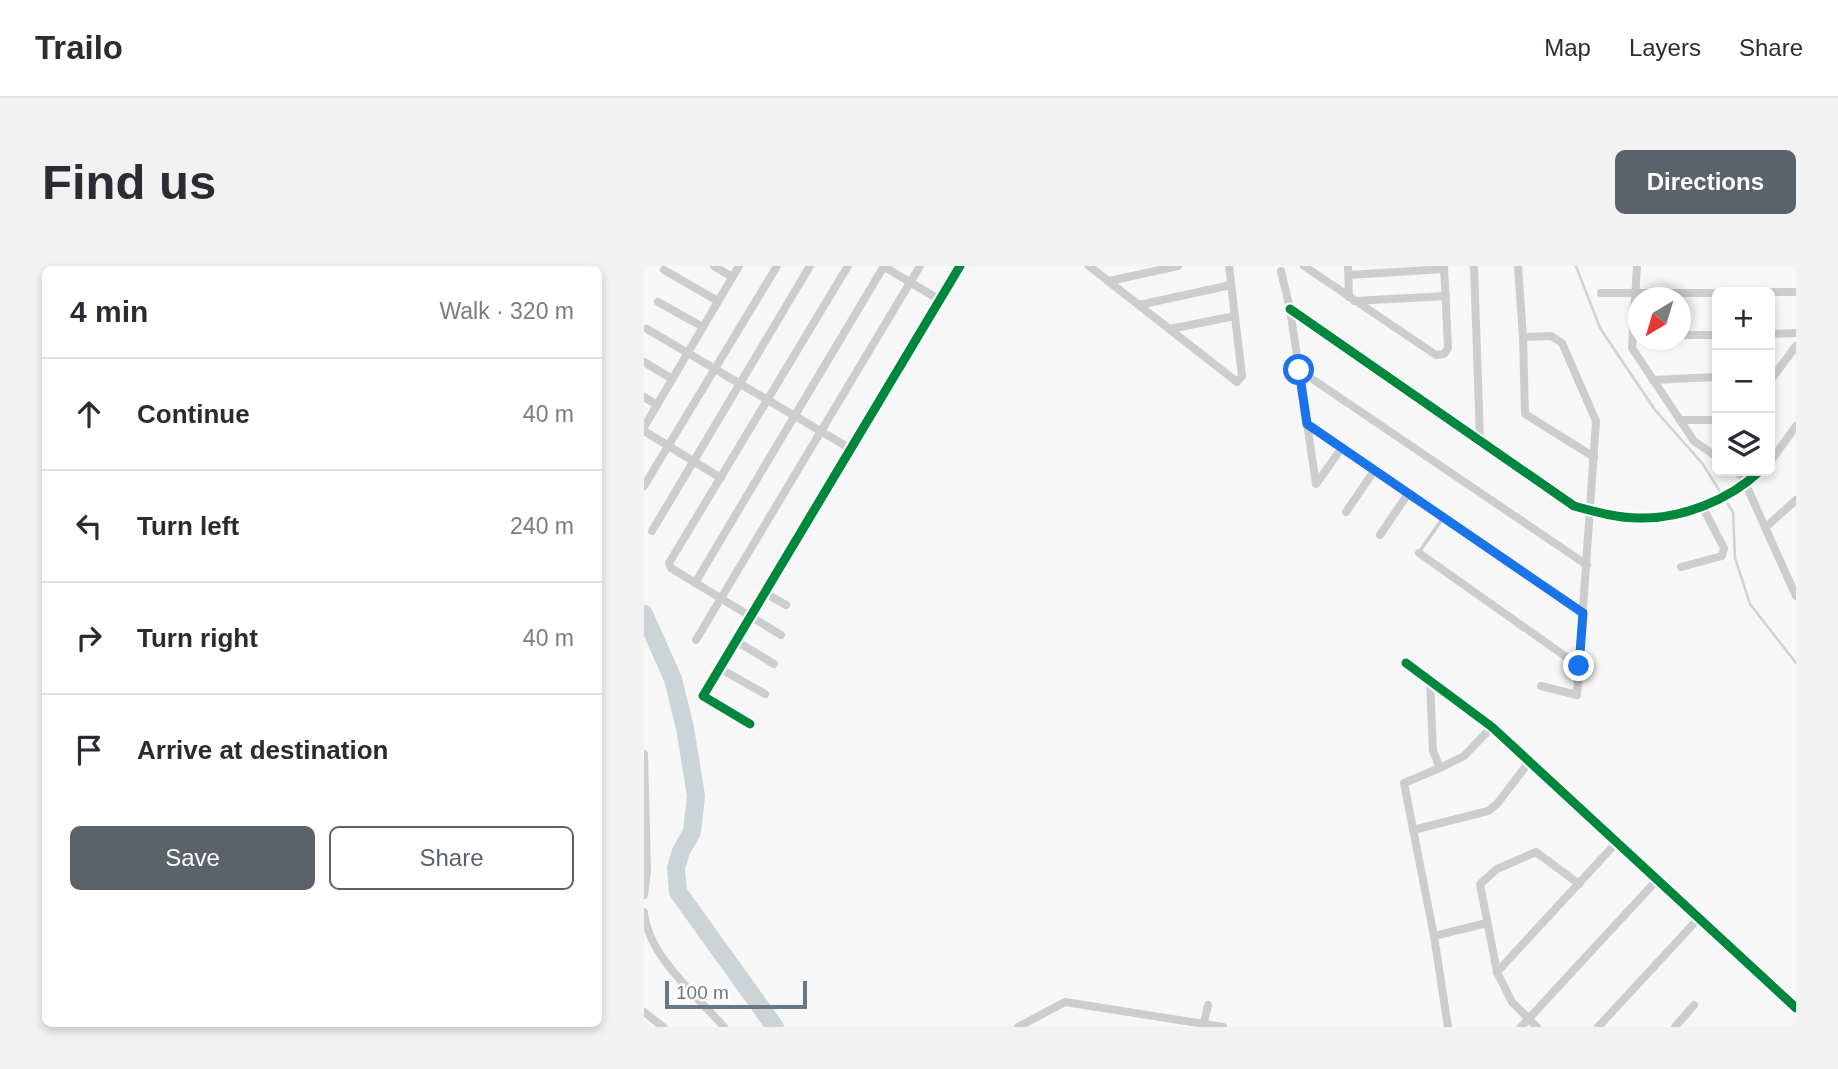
<!DOCTYPE html>
<meta charset="utf-8">
<style>
body{margin:0;font-family:Arial,sans-serif;background:#f2f2f3;color:#2b2b33}
.controls{position:absolute;right:21px;top:21px;display:grid;overflow:hidden;border-radius:10px;box-shadow:0 4px 10px #0003}
.controls button{width:63px;height:63px;display:grid;place-items:center;padding:0;border:0;border-bottom:2px solid #e1e1e2;background:#fff;color:#2b2b33;font:35px sans-serif}
.compass{position:absolute;left:984px;top:21px;width:63px;height:63px;border-radius:50%;background:#fff;box-shadow:0 4px 10px #0003;rotate:218deg}
.scale{position:absolute;left:21px;bottom:18px;width:142px;box-sizing:border-box;padding-left:7px;border:4px solid #677987;border-top:0;font-size:19px;line-height:24px;white-space:nowrap;color:#677987;-webkit-text-stroke:5px #fff;paint-order:stroke}
.stop{position:absolute;width:21px;height:21px;margin:-16px;border:5px solid #1a73e8;border-radius:50%;background:#fff}
.stop.end{background:#1a73e8;border-color:#fff;box-shadow:0 2px 7px #0008}
.list{margin:0;padding:0;list-style:none}
h2{display:flex;justify-content:space-between;align-items:center;height:91px;margin:0;padding:0 28px;font-size:30px}
h2 small{font-size:23px;font-weight:400;color:#7c7c81}
.list li{display:grid;grid-template-columns:46px 1fr auto;gap:21px;align-items:center;box-sizing:border-box;height:112px;padding:0 28px;border-top:2px solid #e1e1e2}
.list b{display:block;font-size:26px;white-space:nowrap}
.list em{font-size:23px;font-style:normal;color:#7c7c81}
.actions{display:flex;gap:14px;padding:21px 28px}
.actions a{flex:1;padding:16px 0;border:2px solid #5c626a;border-radius:10px;text-align:center;font-size:24px;color:#5c626a}
.actions .main{background:#5c626a;color:#fff}
.icon{flex:none;width:38px;height:38px;fill:none;stroke:currentColor;stroke-width:2;stroke-linecap:round;stroke-linejoin:round}
.map{position:relative;flex:none;width:1152px;height:761px;overflow:hidden;border-radius:10px}
header{display:flex;align-items:center;gap:42px;box-sizing:border-box;height:98px;padding:0 35px;background:#fff;border-bottom:2px solid #e1e1e2}
header strong{font-size:33px}
nav{display:flex;gap:38px;margin-inline-start:auto;font-size:24px}
.intro{display:flex;align-items:center;justify-content:space-between;box-sizing:border-box;height:168px;padding:0 42px}
h1{margin:0;font-size:49px}
.button{padding:18px 32px;border-radius:10px;background:#5c626a;color:#fff;font-size:24px;font-weight:700}
main{display:flex;gap:42px;padding:0 42px}
aside{flex:1;background:#fff;border-radius:10px;box-shadow:0 4px 10px #0003}
.map>svg:first-child{display:block}
.lines{fill:none;stroke-linecap:round;stroke-linejoin:round}
.stream{stroke:#ccd4d7;stroke-width:2.5}
.river{stroke:#ccd4d7;stroke-width:18}
.lane{stroke:#cccdce;stroke-width:3.5}
.street{stroke:#cccdce;stroke-width:8}
.cycleway-casing{stroke:#fff;stroke-width:13}
.cycleway{stroke:#00873e;stroke-width:9}
.route{stroke:#1a73e8;stroke-width:9}
</style>
<header>
<strong>Trailo</strong>
<nav><a>Map</a><a>Layers</a><a>Share</a></nav>
</header>
<div class="intro"><h1>Find us</h1><a class="button">Directions</a></div>
<main>
<aside>
<h2>4 min<small>Walk · 320 m</small></h2>
<ul class="list">
<li><svg class="icon" aria-label="ahead" viewBox="0 0 24 24"><path d="M12 20V5M6 11l6-6 6 6"/></svg><div><b>Continue</b></div><em>40 m</em></li>
<li><svg class="icon" aria-label="left" viewBox="0 0 24 24"><path d="M17 20v-9H6M10 6l-5 5 5 5"/></svg><div><b>Turn left</b></div><em>240 m</em></li>
<li><svg class="icon" aria-label="right" viewBox="0 0 24 24"><path d="M7 20v-9h11M14 6l5 5-5 5"/></svg><div><b>Turn right</b></div><em>40 m</em></li>
<li><svg class="icon" aria-label="arrive" viewBox="0 0 24 24"><path d="M6 21V4h12l-3 4 3 4H6"/></svg><div><b>Arrive at destination</b></div></li>
</ul>
<div class="actions"><a class="main">Save</a><a>Share</a></div>
</aside>
<div class="map">
<svg width="1152" height="761" viewBox="0 0 1152 761">
<rect width="100%" height="100%" fill="#f7f7f7"/>
<g class="lines">
<!-- stream -->
<polyline class="stream" points="932,0 956,62 1011,144 1058,197 1089,246 1091,292 1106,338 1152,397"/>
<!-- river -->
<polyline class="river" points="0,348 29,413 41,462 52,530 48,566 37,585 32,602 34,626 131,761"/>
<!-- lane -->
<polyline class="lane" points="776,285 799,252"/>
<!-- street -->
<g class="street">
<polyline points="70,0 88,11"/>
<polyline points="239,0 296,34"/>
<polyline points="445,0 593,116 598,110 585,0"/>
<polyline points="660,0 792,89 800,88 804,82 800,0"/>
<polyline points="704,0 705,31"/>
<polyline points="830,0 836,173"/>
<polyline points="874,0 879,71 881,148 950,191"/>
<polyline points="993,0 988,82 1050,175 1073,191"/>
<polyline points="20,4 74,35"/>
<polyline points="637,5 646,43 672,218 697,183"/>
<polyline points="705,9 800,3"/>
<polyline points="465,15 534,0"/>
<polyline points="1087,26 1152,26"/>
<polyline points="957,27 1073,27"/>
<polyline points="710,35 802,30"/>
<polyline points="14,36 59,61"/>
<polyline points="495,39 587,19"/>
<path d="M646,43L930,240C952,246 973,252 995,252C1038,253 1085,234 1116,205"/>
<polyline points="3,63 207,183"/>
<polyline points="526,63 591,50"/>
<polyline points="1126,68 1152,67"/>
<polyline points="1036,69 1073,69"/>
<polyline points="879,71 907,70 918,77 952,155 933,429 897,420"/>
<polyline points="0,96 28,113"/>
<polyline points="655,104 943,299"/>
<polyline points="1009,114 1073,111"/>
<polyline points="1126,115 1152,80"/>
<polyline points="0,131 13,139"/>
<polyline points="1036,154 1073,154"/>
<polyline points="663,158 939,347"/>
<polyline points="0,161 95,0"/>
<polyline points="0,165 77,212"/>
<polyline points="1126,196 1152,160"/>
<polyline points="1092,205 1098,210 1152,330"/>
<polyline points="0,220 133,0"/>
<polyline points="702,246 730,205"/>
<polyline points="1122,261 1152,234"/>
<polyline points="8,265 166,0"/>
<polyline points="736,269 764,228"/>
<polyline points="775,287 935,400"/>
<polyline points="1037,301 1078,290 1080,282 1058,240"/>
<polyline points="51,317 240,0"/>
<polyline points="121,327 142,339"/>
<polyline points="137,369 27,302 25,297 204,0"/>
<polyline points="52,374 276,0"/>
<polyline points="92,375 130,398"/>
<polyline points="762,397 848,461 1152,742"/>
<polyline points="75,402 121,428"/>
<polyline points="786,416 789,485 796,502 820,490 848,461"/>
<polyline points="106,458 59,430 316,0"/>
<polyline points="0,488 3,605 0,629"/>
<polyline points="796,502 760,517 790,670 804,761"/>
<polyline points="769,564 844,545 853,538 885,496"/>
<path d="M0,646C4,690 52,729 80,761"/>
<polyline points="790,670 843,657"/>
<polyline points="853,706 973,576"/>
<polyline points="0,746 19,761"/>
<polyline points="374,761 421,736 579,761"/>
<polyline points="559,761 564,739"/>
<polyline points="877,761 1013,614"/>
<polyline points="893,761 868,736 853,706 836,618 853,603 892,586 935,618"/>
<polyline points="954,761 1054,653"/>
<polyline points="1031,761 1050,739"/>
</g>
<!-- cycleway casing -->
<g class="cycleway-casing">
<g id="cycleway">
<path d="M646,43L930,240C952,246 973,252 995,252C1038,253 1085,234 1116,205"/>
<polyline points="762,397 848,461 1152,742"/>
<polyline points="106,458 59,430 316,0"/>
</g>
</g>
<!-- cycleway -->
<use href="#cycleway" class="cycleway"/>
</g>
<g class="lines">
<!-- route -->
<polyline class="route" points="655,104 663,158 939,347 935,400"/>
</g>
</svg>
<div class="controls">
<button>+</button>
<button>−</button>
<button><svg class="icon" aria-label="layers" viewBox="0 0 24 24"><path d="M12 4l9 5-9 5-9-5zM3 14l9 5 9-5"/></svg></button>
</div>
<svg class="compass" viewBox="-18 -18 36 36"><path d="M0-13l5 13h-10z" fill="#e53935"/><path d="M0 13l5-13h-10z" fill="#7c7c81"/></svg>
<div class="scale">100 m</div>
<div class="stop" style="left:655px;top:104px"></div>
<div class="stop end" style="left:935px;top:400px"></div>
</div>
</main>
